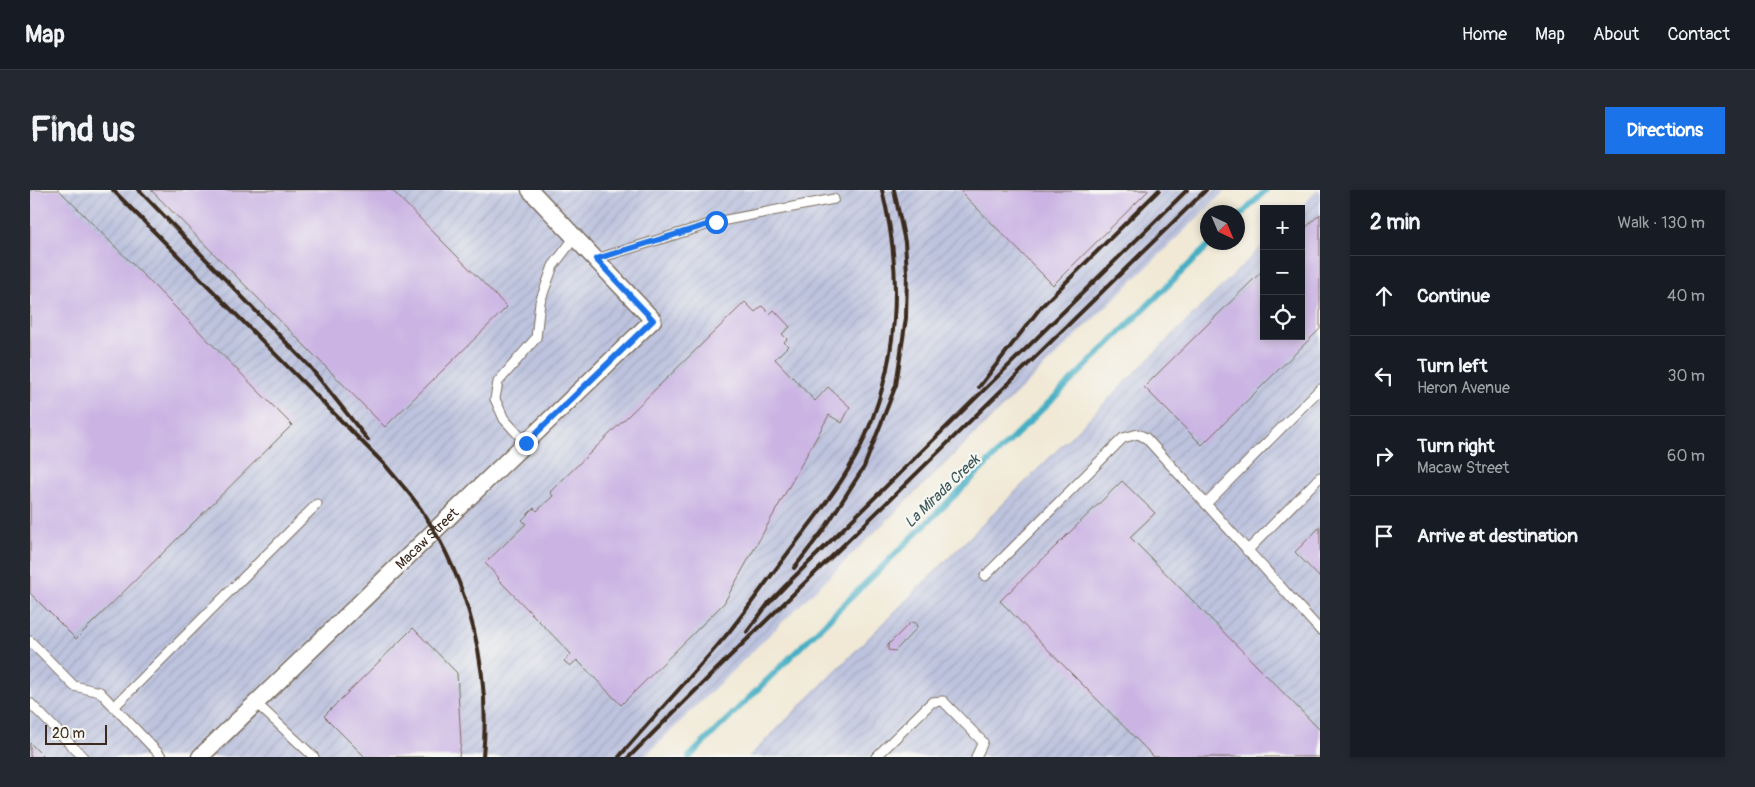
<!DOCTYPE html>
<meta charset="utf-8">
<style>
body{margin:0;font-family:Pangolin,sans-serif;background:#242831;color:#f1f3f6}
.controls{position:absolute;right:15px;top:15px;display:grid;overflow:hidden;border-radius:0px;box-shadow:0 2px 8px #0003}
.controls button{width:45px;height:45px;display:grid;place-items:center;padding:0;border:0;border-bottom:1px solid #363941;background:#171b24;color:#f1f3f6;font:25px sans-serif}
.compass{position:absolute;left:1170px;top:15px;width:45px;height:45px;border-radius:50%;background:#171b24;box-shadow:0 2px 8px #0003;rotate:136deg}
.scale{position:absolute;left:15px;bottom:12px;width:62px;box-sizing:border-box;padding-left:5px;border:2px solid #3b2a1e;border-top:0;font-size:14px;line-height:18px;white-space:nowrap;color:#3b2a1e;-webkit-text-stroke:4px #f6f6f2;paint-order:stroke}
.stop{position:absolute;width:15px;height:15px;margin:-11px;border:4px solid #1a73e8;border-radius:50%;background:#fff}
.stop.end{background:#1a73e8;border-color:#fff;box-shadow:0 1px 5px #0008}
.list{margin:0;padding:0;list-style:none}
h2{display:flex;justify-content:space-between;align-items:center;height:65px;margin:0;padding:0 20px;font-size:21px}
h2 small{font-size:16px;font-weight:400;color:#9ea1a6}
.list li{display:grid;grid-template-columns:32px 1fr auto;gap:15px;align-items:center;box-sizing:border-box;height:80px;padding:0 20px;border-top:1px solid #363941}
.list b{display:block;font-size:19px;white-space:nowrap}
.list p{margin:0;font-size:16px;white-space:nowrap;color:#9ea1a6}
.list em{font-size:16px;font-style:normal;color:#9ea1a6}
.icon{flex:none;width:28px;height:28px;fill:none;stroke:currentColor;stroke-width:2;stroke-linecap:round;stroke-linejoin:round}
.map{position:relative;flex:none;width:1290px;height:567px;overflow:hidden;border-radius:0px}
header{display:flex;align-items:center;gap:30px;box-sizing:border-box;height:70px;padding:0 25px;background:#171b24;border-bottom:1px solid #363941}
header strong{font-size:24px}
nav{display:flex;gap:28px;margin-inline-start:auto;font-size:18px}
.intro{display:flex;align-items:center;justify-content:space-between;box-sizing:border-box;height:120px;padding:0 30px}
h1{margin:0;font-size:35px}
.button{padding:12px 22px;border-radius:0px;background:#1a73e8;color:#fff;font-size:18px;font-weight:700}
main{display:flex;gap:30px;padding:0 30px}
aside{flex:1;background:#171b24;border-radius:0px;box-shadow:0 2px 8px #0003}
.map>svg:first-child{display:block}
.industrial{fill:url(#industrial-furrows)}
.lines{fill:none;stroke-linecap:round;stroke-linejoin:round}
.stream{stroke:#45afc4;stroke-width:6}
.building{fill:#cbb4e3}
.lane-casing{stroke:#7b6d5e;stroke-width:11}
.street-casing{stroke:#7b6d5e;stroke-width:19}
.lane{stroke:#fff;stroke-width:9}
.street{stroke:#fff;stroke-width:16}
.rail{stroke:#3b2a1e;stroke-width:4}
.route{stroke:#1a73e8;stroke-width:6}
.labels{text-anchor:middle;stroke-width:4.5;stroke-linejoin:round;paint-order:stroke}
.street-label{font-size:14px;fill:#3b2a1e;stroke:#f6f6f2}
.water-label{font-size:15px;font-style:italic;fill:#3e5958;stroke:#f6f6f2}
</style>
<header>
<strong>Map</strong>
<nav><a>Home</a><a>Map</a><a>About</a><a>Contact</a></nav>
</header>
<div class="intro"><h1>Find us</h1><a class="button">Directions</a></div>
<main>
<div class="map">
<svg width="1290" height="567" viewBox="0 0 1290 567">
<defs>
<pattern id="industrial-furrows" width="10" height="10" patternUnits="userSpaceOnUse" patternTransform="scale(1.25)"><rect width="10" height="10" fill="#bdc3de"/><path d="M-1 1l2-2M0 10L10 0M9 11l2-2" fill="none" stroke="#a3a8be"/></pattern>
</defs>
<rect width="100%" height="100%" fill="#f6f6f2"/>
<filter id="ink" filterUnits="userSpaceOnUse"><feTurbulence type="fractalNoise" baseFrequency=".02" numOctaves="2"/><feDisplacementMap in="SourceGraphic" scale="10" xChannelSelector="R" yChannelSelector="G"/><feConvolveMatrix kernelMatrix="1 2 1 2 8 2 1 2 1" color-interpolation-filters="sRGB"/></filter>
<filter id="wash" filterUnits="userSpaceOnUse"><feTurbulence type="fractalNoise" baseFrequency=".0096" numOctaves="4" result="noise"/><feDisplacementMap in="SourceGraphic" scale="20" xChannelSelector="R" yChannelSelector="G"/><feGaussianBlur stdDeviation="1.12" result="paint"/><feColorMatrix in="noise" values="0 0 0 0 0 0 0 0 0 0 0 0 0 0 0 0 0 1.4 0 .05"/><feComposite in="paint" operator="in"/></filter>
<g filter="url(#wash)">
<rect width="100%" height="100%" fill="#f1e9d5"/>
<!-- industrial -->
<g class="industrial">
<polygon points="0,0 1196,0 614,567 0,567"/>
<polygon points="1288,0 1290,0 1290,567 718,567 1234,54 1234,146 1271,146 1271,19 1269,19"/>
</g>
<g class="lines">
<!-- stream -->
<g class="stream">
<polyline points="1208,28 1236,0"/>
<polyline points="659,567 1182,52"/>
</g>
</g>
<g id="blocks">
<!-- building -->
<g class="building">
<polygon points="0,0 29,0 262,235 46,449 0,403"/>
<polygon points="121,0 362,0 477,117 355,237"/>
<polygon points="929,0 1119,0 1023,95"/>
<polygon points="1290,24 1290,139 1172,255 1114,197 1234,79 1234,146 1271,146 1271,42"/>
<polygon points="715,112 725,122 732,116 740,124 744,120 760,137 752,144 757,149 754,152 758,156 745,169 785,211 798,197 820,217 812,233 799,225 694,413 591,515 547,470 540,476 534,471 541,464 468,389 469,388 455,373 496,334 492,330 504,318 507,321 523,306 520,302"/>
<polygon points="1092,291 1125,323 1100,347 1290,540 1290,567 1124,567 970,411"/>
<polygon points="1290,337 1290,388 1265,362"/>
<polygon points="881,432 886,433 887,438 865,461 858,460 858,455"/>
<polygon points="383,438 427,483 431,552 429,567 335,567 294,526"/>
<polygon points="0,553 14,567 0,567"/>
</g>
</g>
</g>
<g filter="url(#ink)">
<use href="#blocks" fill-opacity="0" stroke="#7b6d5e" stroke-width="1"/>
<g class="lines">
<!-- lane casing -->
<g class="lane-casing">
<g id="lane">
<polyline points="566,69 686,32 804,9"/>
<polyline points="1290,199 1176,314 1290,440"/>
<polyline points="496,253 474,229 465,209 468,192 506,148 510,112 523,76 545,47"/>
<polyline points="1217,361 1290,287"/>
<polyline points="955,386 1093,248 1108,244 1116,248 1176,314"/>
<polyline points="0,451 44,496 70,502 132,567"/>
<polyline points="0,513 53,567"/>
<polyline points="226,513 284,567"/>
<polyline points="84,517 287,314"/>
<polyline points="846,567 902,512 913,511 953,552 946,567"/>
</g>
</g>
<!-- street casing -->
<g class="street-casing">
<g id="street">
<path id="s1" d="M170,567L623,130L500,0"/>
</g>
</g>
<!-- lane -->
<use href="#lane" class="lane"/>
<!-- street -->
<use href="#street" class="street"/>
<!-- rail -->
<g class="rail">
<path d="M83,0L356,276C368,291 382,305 392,321C440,393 461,481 453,567"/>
<polyline points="109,0 280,177 338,250"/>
<polyline points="949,197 1011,117 1129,0"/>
<polyline points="764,378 795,338 834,277 866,195 876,128 877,82 875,52 864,0"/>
<polyline points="738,414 760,391 1157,0"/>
<polyline points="717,442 741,410"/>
<path d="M589,567C625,525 663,485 699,442C718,418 736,392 755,367C781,332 811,297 830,258C869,176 874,87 852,0"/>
<polyline points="599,567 696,470 1176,0"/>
</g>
</g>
</g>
<g class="lines" filter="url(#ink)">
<!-- route -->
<polyline class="route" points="496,253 623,130 566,69 686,32"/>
</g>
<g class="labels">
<!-- street labels -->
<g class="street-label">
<text dy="5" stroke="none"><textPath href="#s1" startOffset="315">Macaw Street</textPath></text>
</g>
<!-- water labels -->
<g class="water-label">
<text transform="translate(912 301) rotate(-44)" y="5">La Mirada Creek</text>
</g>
</g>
</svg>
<div class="controls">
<button>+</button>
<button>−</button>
<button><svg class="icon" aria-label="locate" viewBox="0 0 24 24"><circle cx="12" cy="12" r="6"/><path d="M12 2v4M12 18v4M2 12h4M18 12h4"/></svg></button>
</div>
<svg class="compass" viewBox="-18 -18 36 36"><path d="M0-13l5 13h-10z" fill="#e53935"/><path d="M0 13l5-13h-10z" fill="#9ea1a6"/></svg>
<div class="scale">20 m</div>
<div class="stop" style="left:686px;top:32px"></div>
<div class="stop end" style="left:496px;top:253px"></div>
</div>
<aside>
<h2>2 min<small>Walk · 130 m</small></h2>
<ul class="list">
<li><svg class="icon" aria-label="ahead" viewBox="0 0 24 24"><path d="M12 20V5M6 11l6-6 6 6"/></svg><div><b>Continue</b></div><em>40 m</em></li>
<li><svg class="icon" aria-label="left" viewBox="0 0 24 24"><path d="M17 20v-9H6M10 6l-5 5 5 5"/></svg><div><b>Turn left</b><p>Heron Avenue</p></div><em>30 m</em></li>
<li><svg class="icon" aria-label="right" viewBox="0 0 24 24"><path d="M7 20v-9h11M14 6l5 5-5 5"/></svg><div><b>Turn right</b><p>Macaw Street</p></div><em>60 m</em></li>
<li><svg class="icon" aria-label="arrive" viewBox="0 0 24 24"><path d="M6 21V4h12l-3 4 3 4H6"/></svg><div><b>Arrive at destination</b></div></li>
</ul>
</aside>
</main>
